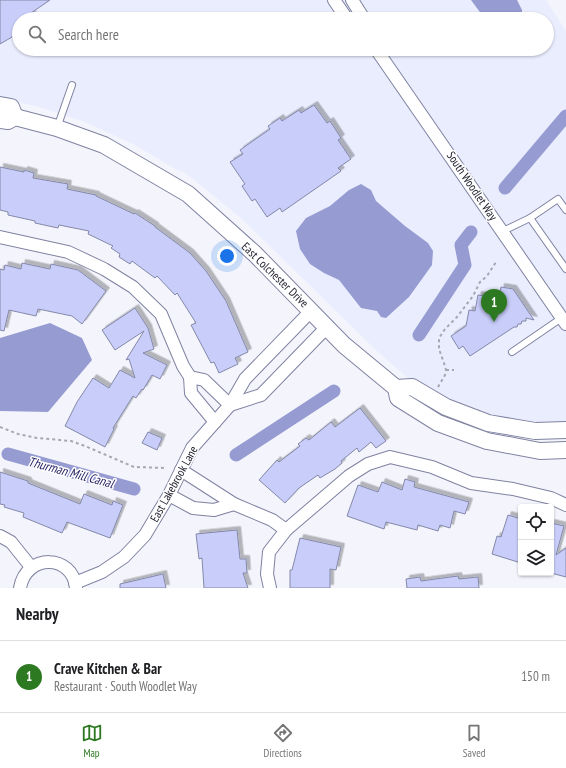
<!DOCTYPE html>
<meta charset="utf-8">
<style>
body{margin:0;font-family:"PT Sans Narrow",sans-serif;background:#f6f6f6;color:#202124}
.controls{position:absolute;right:12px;bottom:12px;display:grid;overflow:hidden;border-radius:4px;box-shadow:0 1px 3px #0004}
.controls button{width:36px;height:36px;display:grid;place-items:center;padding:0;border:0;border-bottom:1px solid #e0e0e0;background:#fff;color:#202124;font:20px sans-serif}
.you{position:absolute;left:227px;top:256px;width:14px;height:14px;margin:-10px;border:3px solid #fff;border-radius:50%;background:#1a73e8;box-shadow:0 0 0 6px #1a73e833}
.badge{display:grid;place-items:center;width:26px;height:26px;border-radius:50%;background:#2c7921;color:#fff;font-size:13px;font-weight:700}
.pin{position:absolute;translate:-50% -33px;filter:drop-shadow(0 1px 2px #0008)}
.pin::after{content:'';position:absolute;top:21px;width:14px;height:12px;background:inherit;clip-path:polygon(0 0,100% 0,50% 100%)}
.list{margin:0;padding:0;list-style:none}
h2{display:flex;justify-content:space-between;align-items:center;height:52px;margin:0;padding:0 16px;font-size:17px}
h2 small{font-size:13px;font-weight:400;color:#757577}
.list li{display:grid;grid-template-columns:26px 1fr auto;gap:12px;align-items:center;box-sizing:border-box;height:72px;padding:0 16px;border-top:1px solid #e0e0e0}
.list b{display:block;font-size:15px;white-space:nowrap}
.list p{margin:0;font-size:13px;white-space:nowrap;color:#757577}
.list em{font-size:13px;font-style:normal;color:#757577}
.icon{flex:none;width:22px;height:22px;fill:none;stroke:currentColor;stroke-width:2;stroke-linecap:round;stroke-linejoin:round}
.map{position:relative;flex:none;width:566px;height:588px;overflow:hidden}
.search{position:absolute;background:#fff;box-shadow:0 1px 3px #0004;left:12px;right:12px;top:12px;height:44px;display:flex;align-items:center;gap:10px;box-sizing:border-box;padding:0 14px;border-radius:22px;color:#757577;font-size:15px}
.sheet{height:124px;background:#fff}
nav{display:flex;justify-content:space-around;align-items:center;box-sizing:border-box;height:56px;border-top:1px solid #e0e0e0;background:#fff;font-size:11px;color:#757577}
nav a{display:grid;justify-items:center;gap:2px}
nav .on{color:#2c7921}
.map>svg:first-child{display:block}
.built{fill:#eaedfe;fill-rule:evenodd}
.water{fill:#969bd1}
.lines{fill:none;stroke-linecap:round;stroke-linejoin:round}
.canal{stroke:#969bd1;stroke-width:13}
.building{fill:#c8cdfa;stroke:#8488a8;filter:url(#shadow)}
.lane-casing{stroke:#7f82a1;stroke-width:8}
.street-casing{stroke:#7f82a1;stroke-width:14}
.secondary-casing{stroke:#7f82a1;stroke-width:18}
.path{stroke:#a6a7b0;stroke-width:2;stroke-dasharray:3 3;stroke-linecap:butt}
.lane{stroke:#fff;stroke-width:6}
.street{stroke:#fff;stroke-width:12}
.secondary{stroke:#fff;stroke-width:16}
.labels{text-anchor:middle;stroke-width:3;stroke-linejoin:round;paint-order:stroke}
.street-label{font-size:12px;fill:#1d1e2a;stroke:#fff}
.water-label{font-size:13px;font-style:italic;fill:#2a2767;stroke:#fff}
</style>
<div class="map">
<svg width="566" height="588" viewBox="0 0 566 588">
<defs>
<filter id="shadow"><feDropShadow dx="3.5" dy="-3.5" stdDeviation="0" flood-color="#0004"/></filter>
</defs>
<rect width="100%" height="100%" fill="#f4f5fc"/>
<!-- built -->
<path class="built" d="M0,0H546L566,31V424L551,426L467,412L418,387L378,352L243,220L207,190L184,172L177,170L133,144L82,121L36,106L0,99ZM19,19H547V49H19Z"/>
<!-- water -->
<g class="water">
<polygon points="471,0 517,0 522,10 522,19 485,19"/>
<polygon points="361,184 371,190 376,201 405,226 428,243 433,251 432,265 409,297 386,318 381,317 377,311 361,308 339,280 324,273 310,264 300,249 296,231 306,218 330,206 349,190"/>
<polygon points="50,323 82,338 92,360 48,412 0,411 0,338"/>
</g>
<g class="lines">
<!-- canal -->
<g class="canal">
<polyline points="505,188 566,116"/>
<polyline points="419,335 465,265 461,245 471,232"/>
<polyline points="8,454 134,489"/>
<polyline points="236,455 334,391"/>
</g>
</g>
<!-- building -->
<g class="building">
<polygon points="0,0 50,0 31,13 35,19 19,19 19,33 0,44"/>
<polygon points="314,105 327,123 330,121 341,138 338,140 351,159 338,168 341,171 282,212 280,208 267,217 255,199 252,201 242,186 245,184 230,162 243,154 240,150 270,129 268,126 280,118 282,121 299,110 301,113"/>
<polygon points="0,167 24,172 24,170 34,173 33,178 68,184 67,189 96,195 96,196 134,214 135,213 155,226 155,227 190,253 206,271 226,301 248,352 235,358 238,364 219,373 214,362 211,363 191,325 196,323 177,293 175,295 157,276 155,278 132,261 130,264 119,257 120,254 111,248 113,246 88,234 89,231 59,225 58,228 35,223 35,221 8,215 8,212 0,210"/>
<polygon points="22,263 50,269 51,264 78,270 106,291 82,324 72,316 38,309 36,316 9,310 4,331 0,330 0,269 4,270 5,265 21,269"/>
<polygon points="501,287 513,289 534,320 526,318 526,321 522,321 521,324 518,324 517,327 514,327 470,356 463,346 459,349 451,336 466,326 469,310 475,311 478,295 499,298"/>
<polygon points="135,308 148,328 154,349 143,353 167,365 160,379 152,375 143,390 142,389 136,398 133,396 113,428 114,429 105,447 65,426 77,402 93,378 109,388 120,370 135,378 129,359 126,360 144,331 115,350 102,330"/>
<polygon points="360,408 386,441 376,448 371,442 359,452 357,448 341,461 342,463 335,469 320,478 318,475 299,488 285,503 259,480 277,460 279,462 300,446 298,444 306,438 309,440 331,422 335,427"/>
<polygon points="148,432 162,438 157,450 142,443"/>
<polygon points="0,472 28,481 28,483 80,504 84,494 112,505 113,501 123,505 110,538 67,522 62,533 23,517 24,513 4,507 5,505 0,504"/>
<polygon points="405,479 415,482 414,487 469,502 465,514 454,511 450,528 440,525 438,531 418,525 417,530 386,522 384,529 347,516 358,485 378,492 382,482 402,490"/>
<polygon points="508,515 521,519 521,563 492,554 497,536 501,537"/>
<polygon points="551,523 564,526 556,555 566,548 566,577 551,573"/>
<polygon points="237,530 240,559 246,559 247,573 243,573 248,588 204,588 202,558 199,559 196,534"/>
<polygon points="300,538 341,547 336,570 330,569 330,588 290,588 290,570 292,570"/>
<polygon points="163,574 166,588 120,588 120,584"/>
<polygon points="458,576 459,579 478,577 479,588 407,588 406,579 420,577 421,581"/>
</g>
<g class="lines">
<!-- lane casing -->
<g class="lane-casing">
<g id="lane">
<polyline points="57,128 72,85"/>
<polyline points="566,210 558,199 530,218 566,269"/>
<polyline points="503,231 530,218"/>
<polyline points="512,352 563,317"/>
</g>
</g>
<!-- street casing -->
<g class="street-casing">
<g id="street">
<polyline points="334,0 347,19"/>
<polyline points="352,0 364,19"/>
<polyline points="376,49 566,324"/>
<polyline points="0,237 68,252 104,269 133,287 161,314 183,366 190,377"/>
<polyline points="230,405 261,395 327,327"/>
<polyline points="215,422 191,393 190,377 204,380 230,405"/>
<polyline points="169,495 193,508 214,510 234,504 181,470"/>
<polyline points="234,504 272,520 286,530 349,476 368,464 390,457 432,467 471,483 513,489 551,498 566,505"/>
<polyline points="0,536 11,542 31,567"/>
<polyline points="75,583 102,572 124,557 145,535 169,495 192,448 230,405 245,379 311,311"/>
<path d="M20,588C26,553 73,554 76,588"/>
<polyline points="270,588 267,574 269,552 286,530"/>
</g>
</g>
<!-- secondary casing -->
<g class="secondary-casing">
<g id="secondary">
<polyline points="0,105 11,107 15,117"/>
<polyline points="0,120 8,121 15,117 57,128 104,145 188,194 255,254 344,345 396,388 398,398 438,423 487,441 540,451 566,450"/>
<polyline points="396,388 412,387 446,407 488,423 535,431 566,430"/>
</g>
</g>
<!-- path -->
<g class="path">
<polyline points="446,370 454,370"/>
<polyline points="438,387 445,375 446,370 445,366 439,349 439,338 445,329 457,317 473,296 480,282 487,276 496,262"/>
<polyline points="0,427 18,434 37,438 71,441 85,446 134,467 167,468"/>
</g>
<!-- lane -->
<use href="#lane" class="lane"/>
<!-- street -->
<use href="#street" class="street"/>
<!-- secondary -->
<use href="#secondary" class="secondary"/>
</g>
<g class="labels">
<!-- street labels -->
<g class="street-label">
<text transform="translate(472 186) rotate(56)" y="4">South Woodlet Way</text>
<text transform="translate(275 275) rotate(44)" y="4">East Colchester Drive</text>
<text transform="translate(174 484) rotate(-61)" y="4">East Lakebrook Lane</text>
</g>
<!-- water labels -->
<g class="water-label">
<text transform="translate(71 472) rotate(15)" y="5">Thurman Mill Canal</text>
</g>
</g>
</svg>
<div class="controls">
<button><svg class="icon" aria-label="locate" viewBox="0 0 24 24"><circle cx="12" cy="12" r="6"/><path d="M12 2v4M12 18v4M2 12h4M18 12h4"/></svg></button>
<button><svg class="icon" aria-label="layers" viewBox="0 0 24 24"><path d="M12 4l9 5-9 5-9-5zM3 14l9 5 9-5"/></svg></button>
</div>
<div class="you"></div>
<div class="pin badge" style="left:494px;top:322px">1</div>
<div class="search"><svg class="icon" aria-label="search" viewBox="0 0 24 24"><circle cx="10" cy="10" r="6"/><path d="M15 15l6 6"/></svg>Search here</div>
</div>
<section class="sheet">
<h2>Nearby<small></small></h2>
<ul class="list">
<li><span class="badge">1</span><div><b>Crave Kitchen &amp; Bar</b><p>Restaurant · South Woodlet Way</p></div><em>150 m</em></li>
</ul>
</section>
<nav>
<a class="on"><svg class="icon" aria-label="map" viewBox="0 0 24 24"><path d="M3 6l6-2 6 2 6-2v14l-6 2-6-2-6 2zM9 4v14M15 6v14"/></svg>Map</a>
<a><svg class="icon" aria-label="directions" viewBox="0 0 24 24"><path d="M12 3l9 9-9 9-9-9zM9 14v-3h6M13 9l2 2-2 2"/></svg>Directions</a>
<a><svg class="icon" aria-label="saved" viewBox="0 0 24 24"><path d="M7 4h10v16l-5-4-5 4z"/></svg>Saved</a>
</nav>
